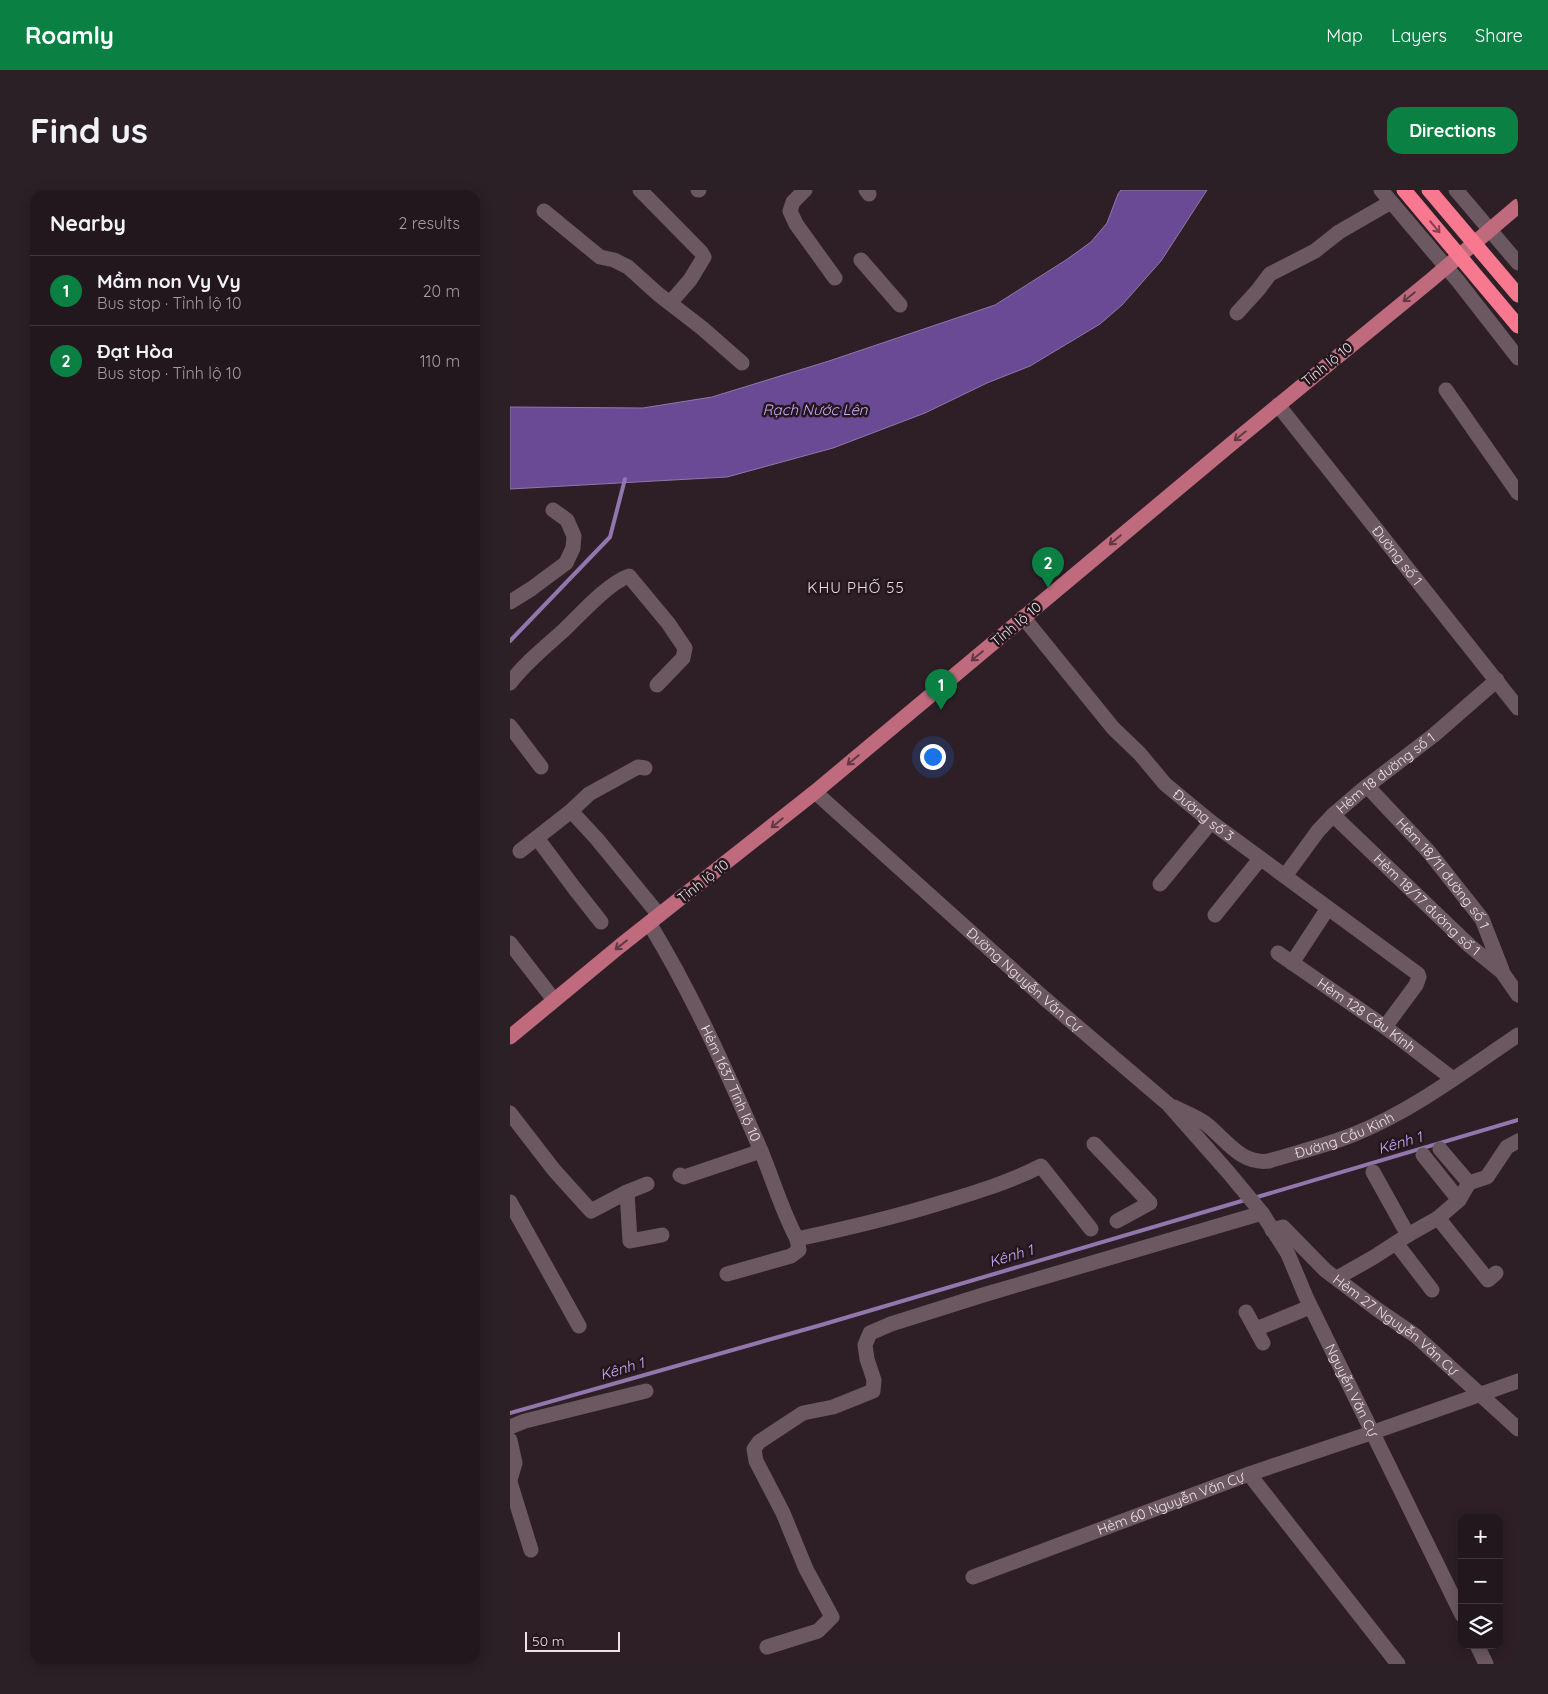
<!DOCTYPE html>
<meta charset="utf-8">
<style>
body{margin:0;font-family:Quicksand,sans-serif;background:#2a2026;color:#f1f3f6}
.controls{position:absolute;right:15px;bottom:15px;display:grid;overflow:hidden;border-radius:10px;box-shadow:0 2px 12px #0003}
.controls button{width:45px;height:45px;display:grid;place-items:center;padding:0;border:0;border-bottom:1px solid #3f363b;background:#22171d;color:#f1f3f6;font:25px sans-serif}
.scale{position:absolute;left:15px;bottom:12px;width:95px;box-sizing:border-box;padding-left:5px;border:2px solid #ece1e6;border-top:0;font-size:14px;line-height:18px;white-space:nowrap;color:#ece1e6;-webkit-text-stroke:4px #24161d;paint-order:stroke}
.you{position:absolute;left:422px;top:566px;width:18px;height:18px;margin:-12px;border:4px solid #fff;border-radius:50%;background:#1a73e8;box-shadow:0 0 0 8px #1a73e833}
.badge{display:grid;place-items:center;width:32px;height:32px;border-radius:50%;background:#0b8043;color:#fff;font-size:16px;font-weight:700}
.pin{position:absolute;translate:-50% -41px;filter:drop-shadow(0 1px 2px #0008)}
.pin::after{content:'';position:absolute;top:26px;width:18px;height:15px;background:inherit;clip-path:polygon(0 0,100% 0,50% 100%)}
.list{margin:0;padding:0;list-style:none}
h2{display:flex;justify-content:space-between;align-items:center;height:65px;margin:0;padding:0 20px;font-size:21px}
h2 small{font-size:16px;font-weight:400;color:#a29fa4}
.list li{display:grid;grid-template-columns:32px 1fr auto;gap:15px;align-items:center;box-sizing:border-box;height:70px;padding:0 20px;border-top:1px solid #3f363b}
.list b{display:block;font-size:19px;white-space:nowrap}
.list p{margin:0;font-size:16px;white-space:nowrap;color:#a29fa4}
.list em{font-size:16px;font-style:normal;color:#a29fa4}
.icon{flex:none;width:28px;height:28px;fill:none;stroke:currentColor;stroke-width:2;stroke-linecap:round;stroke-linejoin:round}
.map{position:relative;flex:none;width:1008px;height:1474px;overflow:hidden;border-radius:15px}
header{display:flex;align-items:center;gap:30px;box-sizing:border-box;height:70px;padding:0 25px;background:#0b8043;color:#fff}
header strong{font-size:24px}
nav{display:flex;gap:28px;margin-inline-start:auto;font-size:18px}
.intro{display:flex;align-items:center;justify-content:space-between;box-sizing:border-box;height:120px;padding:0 30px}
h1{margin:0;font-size:35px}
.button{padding:12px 22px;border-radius:15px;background:#0b8043;color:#fff;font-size:18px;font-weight:700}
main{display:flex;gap:30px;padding:0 30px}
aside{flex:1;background:#22171d;border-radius:15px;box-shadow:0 2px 12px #0003}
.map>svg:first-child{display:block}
.water{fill:#6a4a94;stroke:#9177ad}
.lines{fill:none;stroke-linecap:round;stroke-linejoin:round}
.stream{stroke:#9177ad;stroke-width:4}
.minor{stroke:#6b5861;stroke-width:15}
.major{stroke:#c06b7d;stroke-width:15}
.highway{stroke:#f8788f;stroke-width:15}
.oneway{stroke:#834250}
.oneway2{stroke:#623843}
.labels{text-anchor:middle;stroke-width:5;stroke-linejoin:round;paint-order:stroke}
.street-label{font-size:14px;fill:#ece1e6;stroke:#24161d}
.water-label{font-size:15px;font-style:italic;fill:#cdacfe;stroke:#24161d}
.neighbourhood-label{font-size:15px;letter-spacing:1px;fill:#ece1e6;stroke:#24161d}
</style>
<header>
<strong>Roamly</strong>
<nav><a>Map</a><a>Layers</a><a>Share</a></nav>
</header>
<div class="intro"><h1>Find us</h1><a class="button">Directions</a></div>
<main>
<aside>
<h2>Nearby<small>2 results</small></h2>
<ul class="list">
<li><span class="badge">1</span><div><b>Mầm non Vy Vy</b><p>Bus stop · Tỉnh lộ 10</p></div><em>20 m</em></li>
<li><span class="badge">2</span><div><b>Đạt Hòa</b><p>Bus stop · Tỉnh lộ 10</p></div><em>110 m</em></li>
</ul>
</aside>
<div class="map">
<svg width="1008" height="1474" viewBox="0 0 1008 1474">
<rect width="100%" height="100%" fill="#2e1f27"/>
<!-- water -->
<polygon class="water" points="611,0 697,0 651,71 612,115 590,134 520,176 477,193 415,223 323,258 217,287 0,299 0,217 133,218 202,207 319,171 485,115 556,70 581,52 597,33 608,4"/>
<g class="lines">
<!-- stream -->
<g class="stream">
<polyline points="0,451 100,347 115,289"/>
<polyline points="744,1008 1008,930"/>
<polyline points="0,1223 311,1135 735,1010"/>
</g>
<!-- minor -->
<g class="minor">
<polyline points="130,0 191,62 194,67 180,90 160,113"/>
<polyline points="188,0 189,0"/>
<polyline points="295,0 283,12 280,21 286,34 325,88"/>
<polyline points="356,0 359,4"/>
<polyline points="871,0 948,91 1008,168"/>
<polyline points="946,0 1008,73"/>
<polyline points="34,21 90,67 104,70 118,77 148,104 192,138 232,173"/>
<polyline points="351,70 390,115"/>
<polyline points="727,123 748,100 760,84 805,61 829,42 881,12"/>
<polyline points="936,200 1008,303"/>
<path id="s1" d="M768,215L1008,518"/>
<polyline points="0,412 21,399 56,373 63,358 64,346 57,330 43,320"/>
<path id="s2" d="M513,427L603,538L630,564L655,594L701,632L908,784L909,787L906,795L875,837"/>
<path d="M0,493C15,473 35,457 53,441C70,425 98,393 119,386L158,433L175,458L173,468L147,495"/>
<polyline points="0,536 31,577"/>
<path id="s3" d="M857,596L919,662L972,729L992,780"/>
<path id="s4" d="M305,602L534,808L658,914L718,982L752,1023L778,1064L796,1107L952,1425"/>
<polyline points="61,621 87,649 149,725"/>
<path id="s5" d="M823,625L960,756L992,782L1008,805"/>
<polyline points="27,648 65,699 91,732"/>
<polyline points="10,661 61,621 79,604 128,577 135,578"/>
<path id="s6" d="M775,686L808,641L823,625L852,600L924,545L987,490"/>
<polyline points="650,694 701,632"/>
<polyline points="705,725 750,669"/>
<path id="s7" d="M139,733C183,805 218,884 251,961C263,990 272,1021 287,1049L289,1060L281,1066L217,1084"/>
<polyline points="0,753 44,810"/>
<path id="s8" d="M768,763L875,837L943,889"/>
<polyline points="782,773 818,718"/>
<path id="s9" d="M664,917C674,922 685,926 695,933C715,948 730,975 759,971C788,962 819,955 847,943C905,919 956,880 1008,845"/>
<polyline points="0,923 44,980 81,1021 117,1002 137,994"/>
<polyline points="584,954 640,1013 607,1031"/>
<polyline points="930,959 959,993"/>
<polyline points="913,965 949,1010"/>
<polyline points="863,982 898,1045"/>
<polyline points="170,985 174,987 251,961"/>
<polyline points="117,1002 120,1051 152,1045"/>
<polyline points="0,1012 69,1136"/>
<polyline points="928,1028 978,1090 986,1083"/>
<path id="s10" d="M762,1040L773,1037L815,1080L868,1120L906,1146L1008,1239"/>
<path d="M287,1049C334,1039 381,1028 427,1014C463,1003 498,993 531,976L581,1039"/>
<polyline points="886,1053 922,1100"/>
<polyline points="827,1088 864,1067 898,1045 928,1028 949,1010 959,993 977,987 997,957 1008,951"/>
<polyline points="736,1122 753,1153"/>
<polyline points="746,1139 800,1117"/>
<polyline points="0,1237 15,1231 136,1201"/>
<polyline points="0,1250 5,1273 0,1290"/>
<polyline points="739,1284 888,1474"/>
<polyline points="0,1292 21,1360"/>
<path id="s11" d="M463,1387L739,1284L861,1243L1008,1191"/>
<polyline points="967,1455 976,1474"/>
<polyline points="257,1457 308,1441 322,1427 296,1379 273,1323 246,1271 244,1259 249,1252 293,1223 323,1217 363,1201 364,1190 357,1169 355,1155 360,1143 381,1134 473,1105 752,1023"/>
</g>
<!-- major -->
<polyline class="major" points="0,847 110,756 305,602 720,255 921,90 1008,16"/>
<!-- highway -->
<g class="highway">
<polyline points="894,0 1008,136"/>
<polyline points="919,0 1008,105"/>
</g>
</g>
<!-- one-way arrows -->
<defs><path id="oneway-shaft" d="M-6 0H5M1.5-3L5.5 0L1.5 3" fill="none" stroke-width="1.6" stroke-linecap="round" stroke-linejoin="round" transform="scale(1.25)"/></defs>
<use class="oneway" href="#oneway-shaft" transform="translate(925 37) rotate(50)"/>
<g class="oneway2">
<use href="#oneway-shaft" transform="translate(899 107) rotate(141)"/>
<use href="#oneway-shaft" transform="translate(730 246) rotate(141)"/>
<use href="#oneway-shaft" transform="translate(605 350) rotate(140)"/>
<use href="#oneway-shaft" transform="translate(467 466) rotate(140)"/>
<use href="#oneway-shaft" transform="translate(343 570) rotate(140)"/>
<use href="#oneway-shaft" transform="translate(267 633) rotate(141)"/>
<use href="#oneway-shaft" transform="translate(111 755) rotate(142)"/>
</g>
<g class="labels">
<!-- street labels -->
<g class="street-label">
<text transform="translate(817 174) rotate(-39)" y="5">Tỉnh lộ 10</text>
<text dy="5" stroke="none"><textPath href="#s1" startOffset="192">Đường số 1</textPath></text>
<text transform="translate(506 434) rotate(-40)" y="5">Tỉnh lộ 10</text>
<text dy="5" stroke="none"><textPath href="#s6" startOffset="145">Hẻm 18 đường số 1</textPath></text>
<text dy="5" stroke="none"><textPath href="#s2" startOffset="269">Đường số 3</textPath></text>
<text dy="5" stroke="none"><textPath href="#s3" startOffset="116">Hẻm 18/11 đường số 1</textPath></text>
<text transform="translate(193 691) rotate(-38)" y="5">Tỉnh lộ 10</text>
<text dy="5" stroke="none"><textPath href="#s5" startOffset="130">Hẻm 18/17 đường số 1</textPath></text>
<text dy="5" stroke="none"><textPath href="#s4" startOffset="281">Đường Nguyễn Văn Cự</textPath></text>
<text dy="5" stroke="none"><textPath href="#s8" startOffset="108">Hẻm 128 Cầu Kinh</textPath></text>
<text dy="5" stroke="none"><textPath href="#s7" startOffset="180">Hẻm 1637 Tỉnh lộ 10</textPath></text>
<text dy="5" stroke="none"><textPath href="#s9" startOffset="192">Đường Cầu Kinh</textPath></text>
<text dy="5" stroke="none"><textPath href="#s10" startOffset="161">Hẻm 27 Nguyễn Văn Cự</textPath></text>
<text dy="5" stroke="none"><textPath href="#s4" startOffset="814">Nguyễn Văn Cự</textPath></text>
<text dy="5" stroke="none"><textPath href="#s11" startOffset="211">Hẻm 60 Nguyễn Văn Cự</textPath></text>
</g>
<!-- water labels -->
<g class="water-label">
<text x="305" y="225">Rạch Nước Lên</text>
<text transform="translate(890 953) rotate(-16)" y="5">Kênh 1</text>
<text transform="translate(501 1066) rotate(-16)" y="5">Kênh 1</text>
<text transform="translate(112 1179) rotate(-16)" y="5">Kênh 1</text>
</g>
<!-- neighbourhood labels -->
<g class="neighbourhood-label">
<text x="346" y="403">KHU PHỐ 55</text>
</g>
</g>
</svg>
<div class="controls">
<button>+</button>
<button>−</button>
<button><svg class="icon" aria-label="layers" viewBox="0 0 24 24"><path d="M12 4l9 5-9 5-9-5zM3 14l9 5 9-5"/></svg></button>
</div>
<div class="scale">50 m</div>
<div class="you"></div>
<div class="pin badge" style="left:431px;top:520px">1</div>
<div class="pin badge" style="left:538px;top:398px">2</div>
</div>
</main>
